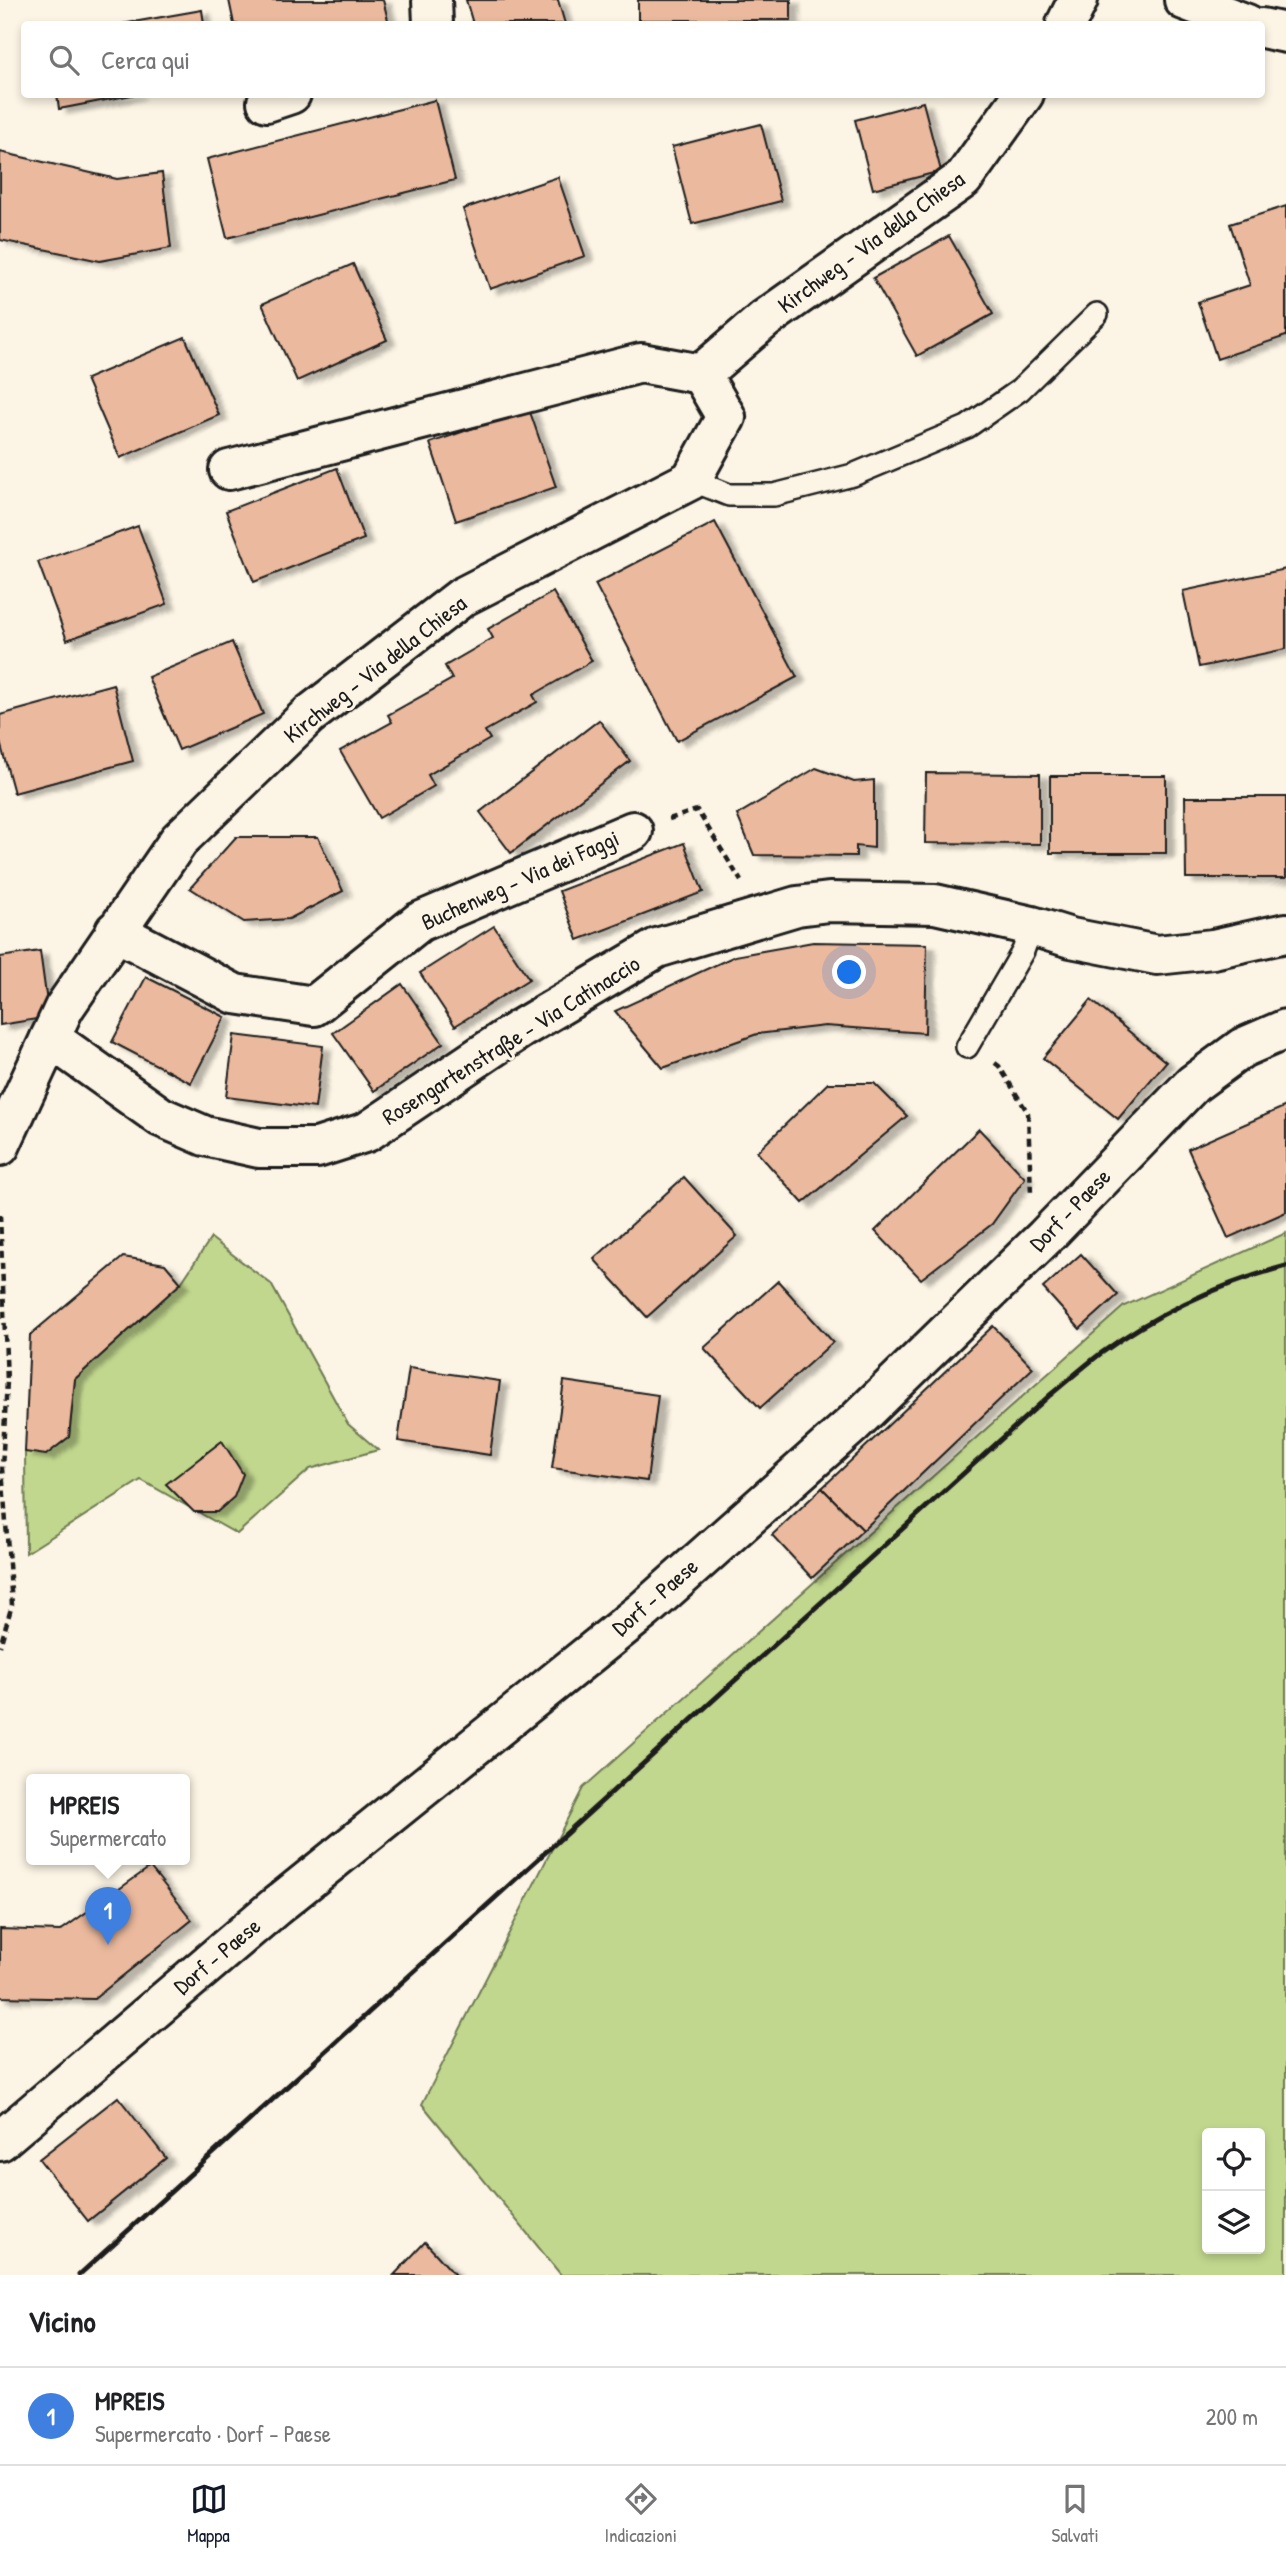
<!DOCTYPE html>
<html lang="it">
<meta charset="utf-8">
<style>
body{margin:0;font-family:"Patrick Hand",sans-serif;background:#f2f2f2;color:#202124}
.controls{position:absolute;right:21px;bottom:21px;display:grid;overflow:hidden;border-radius:7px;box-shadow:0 4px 10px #0003}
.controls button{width:63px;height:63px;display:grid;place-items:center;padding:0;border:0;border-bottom:2px solid #e0e0e0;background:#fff;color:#202124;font:35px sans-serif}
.you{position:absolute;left:850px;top:973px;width:24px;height:24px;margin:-18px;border:5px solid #fff;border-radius:50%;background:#1a73e8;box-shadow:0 0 0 10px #1a73e833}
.badge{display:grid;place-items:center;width:46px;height:46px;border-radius:50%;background:#111827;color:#fff;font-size:23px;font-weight:700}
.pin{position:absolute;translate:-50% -58px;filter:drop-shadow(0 2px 4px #0008)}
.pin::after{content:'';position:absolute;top:37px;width:24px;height:21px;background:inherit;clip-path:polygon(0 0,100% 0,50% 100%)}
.popup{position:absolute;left:26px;top:1774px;width:164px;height:91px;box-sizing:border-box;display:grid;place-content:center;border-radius:7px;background:#fff;filter:drop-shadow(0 2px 5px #0005);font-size:23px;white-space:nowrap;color:#757577}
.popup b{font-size:26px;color:#202124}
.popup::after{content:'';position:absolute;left:50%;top:100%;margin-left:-14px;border:14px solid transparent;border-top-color:#fff}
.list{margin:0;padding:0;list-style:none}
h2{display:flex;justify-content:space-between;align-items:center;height:91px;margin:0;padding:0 28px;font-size:30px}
h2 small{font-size:23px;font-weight:400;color:#757577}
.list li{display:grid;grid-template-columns:46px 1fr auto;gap:21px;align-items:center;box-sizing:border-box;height:98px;padding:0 28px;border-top:2px solid #e0e0e0}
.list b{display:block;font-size:26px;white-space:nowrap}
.list p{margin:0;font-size:23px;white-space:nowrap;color:#757577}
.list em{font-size:23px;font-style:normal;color:#757577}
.icon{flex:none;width:38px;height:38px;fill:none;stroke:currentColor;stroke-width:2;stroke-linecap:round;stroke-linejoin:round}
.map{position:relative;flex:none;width:1286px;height:2275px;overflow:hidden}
.search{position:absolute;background:#fff;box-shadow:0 4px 10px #0003;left:21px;right:21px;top:21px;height:77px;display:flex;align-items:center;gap:18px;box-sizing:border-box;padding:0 24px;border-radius:7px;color:#757577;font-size:26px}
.sheet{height:189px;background:#fff}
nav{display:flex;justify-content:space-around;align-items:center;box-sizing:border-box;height:98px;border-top:2px solid #e0e0e0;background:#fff;font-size:19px;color:#757577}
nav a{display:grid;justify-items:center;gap:4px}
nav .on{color:#111827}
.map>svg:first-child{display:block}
.green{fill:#c1d78d;stroke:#6e7a54;stroke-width:2;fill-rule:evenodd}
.building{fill:#ebb99d;stroke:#1c1c1c;stroke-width:2;filter:url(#shadow)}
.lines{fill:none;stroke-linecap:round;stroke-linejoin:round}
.lane-casing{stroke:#1c1c1c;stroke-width:26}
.street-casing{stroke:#1c1c1c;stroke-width:44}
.path{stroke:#1c1c1c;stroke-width:4.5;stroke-dasharray:7 5;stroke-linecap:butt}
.lane{stroke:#fcf5e5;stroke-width:21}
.street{stroke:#fcf5e5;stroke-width:38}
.rail{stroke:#1c1c1c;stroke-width:5}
.labels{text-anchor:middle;stroke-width:6;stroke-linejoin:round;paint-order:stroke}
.street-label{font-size:23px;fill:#1c1c1c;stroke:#fcf5e5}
</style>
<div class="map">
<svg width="1286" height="2275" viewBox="0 0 1286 2275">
<defs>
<filter id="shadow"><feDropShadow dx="8" dy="4.5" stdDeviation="2" flood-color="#0004"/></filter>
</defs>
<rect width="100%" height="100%" fill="#fcf5e5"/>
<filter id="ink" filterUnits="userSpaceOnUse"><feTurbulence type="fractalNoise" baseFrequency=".0143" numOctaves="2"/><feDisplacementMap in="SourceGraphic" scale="14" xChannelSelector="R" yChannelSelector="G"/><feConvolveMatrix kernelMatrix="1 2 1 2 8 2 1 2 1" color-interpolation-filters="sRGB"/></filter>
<g filter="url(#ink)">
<!-- green -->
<g class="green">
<path d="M1286,1233V2275H561L422,2104L583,1788L1124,1306ZM1207,2133H1260V2249H1207Z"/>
<polygon points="211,1238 271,1284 348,1424 378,1450 310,1469 237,1534 141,1480 26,1553 25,1452 46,1454 69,1437 75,1379 181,1283"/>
</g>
<!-- building -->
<g class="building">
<polygon points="229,0 383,0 389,24 296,24 295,22 282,24 234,24"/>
<polygon points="466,0 558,0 565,24 473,24"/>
<rect x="638" y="0" width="153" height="20"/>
<polygon points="202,10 204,24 122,24"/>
<polygon points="57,94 137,94 59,109"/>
<polygon points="435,100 455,180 227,238 207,159"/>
<polygon points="923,102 941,171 873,189 855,120"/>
<polygon points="761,124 781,201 692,224 672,147"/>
<polygon points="0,152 117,179 162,173 171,248 100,261 0,240"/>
<polygon points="558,177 585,256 490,289 463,209"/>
<polygon points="1286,206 1286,336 1217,359 1198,302 1250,285 1230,224"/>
<polygon points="949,236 993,314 917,356 873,278"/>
<polygon points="353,264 387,340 297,381 262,304"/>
<polygon points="185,337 219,415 120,458 86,379"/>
<polygon points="529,409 556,487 456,521 430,443"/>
<polygon points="337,468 364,539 254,582 226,511"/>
<polygon points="715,522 797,677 677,741 595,584"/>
<polygon points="138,526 167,604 67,640 38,562"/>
<polygon points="1286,569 1286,649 1199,667 1183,591"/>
<polygon points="553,592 592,661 533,695 537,702 485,731 490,739 428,775 434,786 379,818 340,751 392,722 388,715 452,679 445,666 493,638 488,629"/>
<polygon points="232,642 263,714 179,750 148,677"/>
<polygon points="113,684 133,761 14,793 0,742 0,715"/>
<polygon points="599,720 630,761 511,853 480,812"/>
<polygon points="816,768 854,782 874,780 874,848 856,846 856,856 754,855 737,815"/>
<polygon points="926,773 1040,774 1040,844 925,843"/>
<rect x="1050" y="776" width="116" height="77"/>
<polygon points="1185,797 1286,797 1286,878 1186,878"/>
<polygon points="236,837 318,837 343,891 289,919 244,922 190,888"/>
<polygon points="684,843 703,892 578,940 559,891"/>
<polygon points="494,926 529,979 455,1026 420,973"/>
<polygon points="813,942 927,944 925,1033 825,1026 757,1034 663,1068 615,1011 735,956"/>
<polygon points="40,951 49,1017 0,1025 0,957"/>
<polygon points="146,977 225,1017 191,1083 112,1042"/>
<polygon points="402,984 443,1043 374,1091 333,1033"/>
<polygon points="1091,1000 1166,1062 1118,1119 1043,1058"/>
<polygon points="234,1035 323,1046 315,1108 226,1097"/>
<polygon points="828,1083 874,1083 907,1116 803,1203 757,1152"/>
<polygon points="1286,1106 1286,1212 1228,1238 1188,1149"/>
<polygon points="979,1129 1025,1178 992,1224 921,1279 875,1231"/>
<polygon points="684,1177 737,1236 647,1317 594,1259"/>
<polygon points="1081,1254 1118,1295 1080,1329 1043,1288"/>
<polygon points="123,1257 165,1264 181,1283 75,1379 69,1437 46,1455 25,1452 30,1335"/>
<polygon points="778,1281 833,1342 760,1408 704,1348"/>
<polygon points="993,1326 1033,1368 863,1530 822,1488"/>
<polygon points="409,1368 500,1381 490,1455 398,1441"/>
<polygon points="564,1381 658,1395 647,1481 552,1468"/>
<polygon points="222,1441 243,1474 234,1497 217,1512 194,1512 166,1484"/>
<polygon points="822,1488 863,1530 812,1578 772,1535"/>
<polygon points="150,1867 192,1920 94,1999 0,1997 0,1929 60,1931"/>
<polygon points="118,2097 166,2158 88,2221 39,2159"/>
<polygon points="425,2242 455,2275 394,2275"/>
</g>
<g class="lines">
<!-- lane casing -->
<g class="lane-casing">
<g id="lane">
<polyline points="691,480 729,495 774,495 853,475 967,427 1020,390 1097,314"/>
<polyline points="967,1047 1023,951 1032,926"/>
</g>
</g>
<!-- street casing -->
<g class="street-casing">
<g id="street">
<polyline points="432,0 433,24"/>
<polyline points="1184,0 1247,24"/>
<polyline points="1066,24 1078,0"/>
<polyline points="1262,28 1286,33"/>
<polyline points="267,102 291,94"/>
<polyline points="229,470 641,363 701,374"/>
<polyline points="115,931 235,994 314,1006 419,922 633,831"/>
<polyline points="50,1038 161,1117 205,1136 259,1148 317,1148 367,1132 520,1029 657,948 797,906 829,902 935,904 1032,926 1071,938 1157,955 1213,949 1286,933"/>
<polyline points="0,1146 64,1008 179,840 309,715 462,597 691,480 726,417 701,374 765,319 963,179 1024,94"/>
<polyline points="0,2141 275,1907 644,1610 853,1424 1045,1237 1193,1084 1242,1048 1286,1029"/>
</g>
</g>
<!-- path -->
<g class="path">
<polyline points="669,819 697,810 741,881"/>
<polyline points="995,1063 999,1066 1028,1113 1031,1194"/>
<polyline points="0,1215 7,1381 2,1468 12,1605 0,1646"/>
</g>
<!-- lane -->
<use href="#lane" class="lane"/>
<!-- street -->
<use href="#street" class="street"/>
<!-- rail -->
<path class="rail" d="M79,2275L1050,1395C1066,1382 1083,1367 1100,1354C1155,1314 1220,1284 1286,1266"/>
</g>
</g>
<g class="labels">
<!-- street labels -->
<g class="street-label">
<text transform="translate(871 242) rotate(-36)" y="8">Kirchweg - Via della Chiesa</text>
<text transform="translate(375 669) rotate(-38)" y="8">Kirchweg - Via della Chiesa</text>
<text transform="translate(520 880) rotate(-24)" y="8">Buchenweg - Via dei Faggi</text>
<text transform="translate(511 1040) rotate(-32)" y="8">Rosengartenstraße - Via Catinaccio</text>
<text transform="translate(1070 1210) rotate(-46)" y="8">Dorf - Paese</text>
<text transform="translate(655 1597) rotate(-41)" y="8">Dorf - Paese</text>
<text transform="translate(217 1956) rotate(-40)" y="8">Dorf - Paese</text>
</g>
</g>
</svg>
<div class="controls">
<button><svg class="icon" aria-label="locate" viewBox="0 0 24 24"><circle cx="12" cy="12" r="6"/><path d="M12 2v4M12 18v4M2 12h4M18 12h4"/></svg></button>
<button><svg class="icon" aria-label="layers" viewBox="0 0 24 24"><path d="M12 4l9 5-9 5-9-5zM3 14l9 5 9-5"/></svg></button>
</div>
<div class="you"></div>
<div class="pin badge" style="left:108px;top:1945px;background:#3f7fe0">1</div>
<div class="popup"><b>MPREIS</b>Supermercato</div>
<div class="search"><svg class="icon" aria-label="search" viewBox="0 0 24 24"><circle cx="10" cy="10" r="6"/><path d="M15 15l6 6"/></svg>Cerca qui</div>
</div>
<section class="sheet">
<h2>Vicino<small></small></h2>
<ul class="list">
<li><span class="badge" style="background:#3f7fe0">1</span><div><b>MPREIS</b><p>Supermercato · Dorf - Paese</p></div><em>200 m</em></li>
</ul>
</section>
<nav>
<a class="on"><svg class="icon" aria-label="map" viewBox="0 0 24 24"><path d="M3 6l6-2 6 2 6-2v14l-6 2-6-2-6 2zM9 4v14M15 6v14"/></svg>Mappa</a>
<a><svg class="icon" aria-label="directions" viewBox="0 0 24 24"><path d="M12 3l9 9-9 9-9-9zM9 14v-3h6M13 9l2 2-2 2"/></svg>Indicazioni</a>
<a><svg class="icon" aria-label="saved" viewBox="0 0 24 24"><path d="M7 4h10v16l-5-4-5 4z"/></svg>Salvati</a>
</nav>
